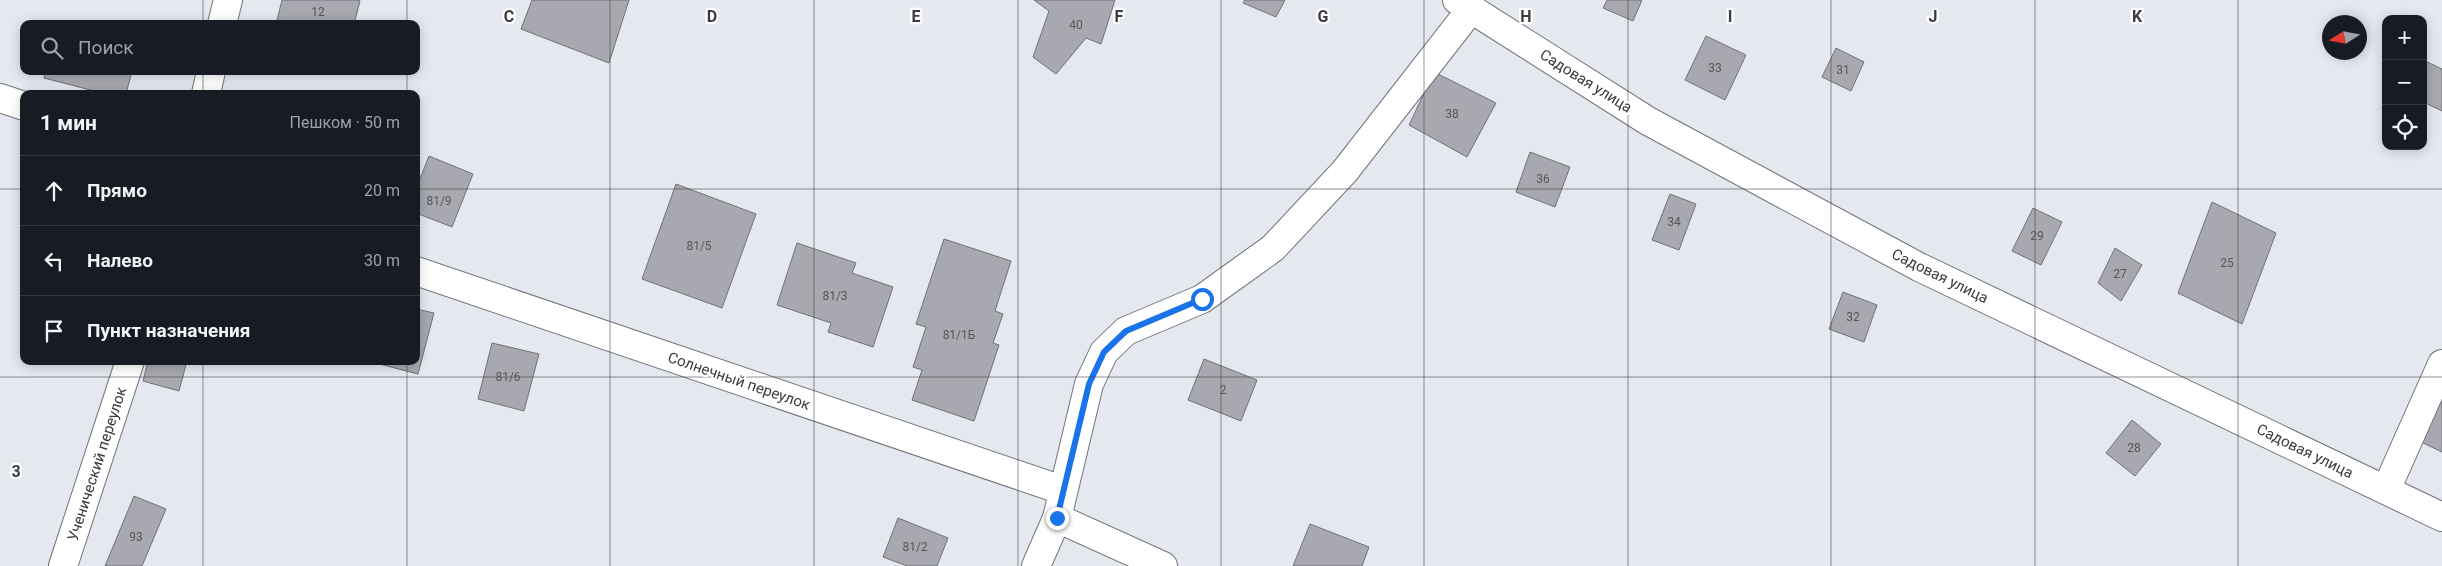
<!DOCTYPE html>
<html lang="ru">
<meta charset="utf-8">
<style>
body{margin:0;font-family:Roboto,sans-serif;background:#20242c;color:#f1f3f6}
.controls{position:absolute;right:15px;top:15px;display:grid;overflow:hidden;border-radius:10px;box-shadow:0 2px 12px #0003}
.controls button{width:45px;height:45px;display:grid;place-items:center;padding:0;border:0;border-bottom:1px solid #363941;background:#171b24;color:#f1f3f6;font:25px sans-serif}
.compass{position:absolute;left:2322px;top:15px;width:45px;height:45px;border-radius:50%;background:#171b24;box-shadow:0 2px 12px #0003;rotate:259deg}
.stop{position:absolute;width:15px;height:15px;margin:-11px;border:4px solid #1a73e8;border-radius:50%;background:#fff}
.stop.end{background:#1a73e8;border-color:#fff;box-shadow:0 1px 5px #0008}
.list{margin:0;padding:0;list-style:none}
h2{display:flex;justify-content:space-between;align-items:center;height:65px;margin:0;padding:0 20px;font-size:21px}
h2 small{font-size:16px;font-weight:400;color:#9ea1a6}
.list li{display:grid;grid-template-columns:32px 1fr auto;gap:15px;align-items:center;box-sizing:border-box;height:70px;padding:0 20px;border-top:1px solid #363941}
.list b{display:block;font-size:19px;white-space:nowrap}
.list em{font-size:16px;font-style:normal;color:#9ea1a6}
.icon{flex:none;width:28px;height:28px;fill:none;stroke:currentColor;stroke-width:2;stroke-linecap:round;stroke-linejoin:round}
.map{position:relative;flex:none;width:2442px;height:566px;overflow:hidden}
.search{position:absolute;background:#171b24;box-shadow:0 2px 12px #0003;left:20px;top:20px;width:400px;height:55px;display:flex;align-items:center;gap:12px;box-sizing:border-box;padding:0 18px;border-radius:10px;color:#9ea1a6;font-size:19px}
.panel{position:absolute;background:#171b24;box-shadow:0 2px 12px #0003;left:20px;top:90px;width:400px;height:275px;border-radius:10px}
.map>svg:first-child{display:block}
.building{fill:#a8a9b0;stroke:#717178}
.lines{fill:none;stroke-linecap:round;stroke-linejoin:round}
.street-casing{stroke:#71747a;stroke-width:30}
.street{stroke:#fff;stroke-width:28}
.route{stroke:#1a73e8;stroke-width:6}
.grid{fill:none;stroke:#3a3b3e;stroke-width:1;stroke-opacity:0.55}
.labels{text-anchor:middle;stroke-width:4.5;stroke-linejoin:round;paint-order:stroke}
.number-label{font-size:12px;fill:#56565a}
.street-label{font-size:15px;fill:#3a3b3e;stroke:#fff}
.grid-label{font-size:16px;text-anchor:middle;font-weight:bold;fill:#3a3b3e;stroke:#fff;stroke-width:4.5;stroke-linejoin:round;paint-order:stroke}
</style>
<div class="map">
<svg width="2442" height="566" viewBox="0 0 2442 566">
<rect width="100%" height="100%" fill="#e6e8f0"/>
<!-- building -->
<g class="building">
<polygon points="282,0 356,0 360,1 354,24 276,24"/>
<polygon points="532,0 629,0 609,63 521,29"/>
<polygon points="1034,0 1115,0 1101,44 1086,38 1056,74 1033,57 1049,11"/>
<polygon points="1245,0 1285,0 1276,17 1243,3"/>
<polygon points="1607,0 1642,0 1633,21 1603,8"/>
<polygon points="1706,36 1746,55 1725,100 1685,80"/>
<polygon points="1836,48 1864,62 1851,91 1822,77"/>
<polygon points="2423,60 2442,69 2442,111 2423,102"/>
<polygon points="45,71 132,71 126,94 106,94 44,78"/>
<polygon points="1434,72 1496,103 1467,157 1409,125"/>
<polygon points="1530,152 1570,167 1555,207 1516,192"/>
<polygon points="429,156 473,174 452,227 416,213 416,189"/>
<polygon points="676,184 756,214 722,308 642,279"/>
<polygon points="1670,194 1696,204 1679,250 1652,240"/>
<polygon points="2212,202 2276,233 2242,324 2178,293"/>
<polygon points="2033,208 2062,222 2041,265 2012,251"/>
<polygon points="944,239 1011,261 995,311 1003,314 993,343 999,345 974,421 912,400 922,370 913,367 926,327 916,324"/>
<polygon points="797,243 856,263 852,273 893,287 873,347 828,332 831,323 777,305"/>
<polygon points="2115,248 2142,265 2121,301 2098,283"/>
<polygon points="1843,292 1877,305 1864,342 1829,329"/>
<polygon points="416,309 434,313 418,374 368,361 416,361"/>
<polygon points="492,343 539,354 524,411 478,399"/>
<polygon points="1204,359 1257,380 1241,421 1188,400"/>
<polygon points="148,361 187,361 179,391 143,381"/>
<polygon points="2442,392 2442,452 2419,441"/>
<polygon points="2132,420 2161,444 2135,476 2106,453"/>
<polygon points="134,496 166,509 142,566 105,566"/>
<polygon points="898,518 948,538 937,566 907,566 883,557"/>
<polygon points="1310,524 1369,547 1362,566 1293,566"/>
</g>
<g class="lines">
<!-- street casing -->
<g class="street-casing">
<g id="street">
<polyline points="1457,0 1648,121 1919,267 2442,517"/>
<polyline points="222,24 228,0"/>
<polyline points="206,94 211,71"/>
<polyline points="0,98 24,106"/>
<polyline points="416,271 1062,490"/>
<polyline points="2386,490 2442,364"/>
<polyline points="1057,518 1163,566"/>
<polyline points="63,566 130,361"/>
<polyline points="1036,566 1057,518 1089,384 1104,352 1126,331 1202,299 1273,248 1345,171 1472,8"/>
</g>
</g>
<!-- street -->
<use href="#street" class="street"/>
</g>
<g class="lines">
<!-- route -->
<polyline class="route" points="1057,518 1089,384 1104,352 1126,331 1202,299"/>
</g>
<!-- grid -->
<path class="grid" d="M203,0V24M407,0V24M610,0V566M814,0V566M1018,0V566M1221,0V566M1424,0V566M1628,0V566M1831,0V566M2035,0V566M2238,0V566M203,71V94M407,71V94M0,189H24M416,189H2442M203,361V566M407,361V566M0,377H2442"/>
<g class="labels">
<!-- number labels -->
<g class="number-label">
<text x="318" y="16">12</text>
<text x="1076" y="29">40</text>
<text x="1715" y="72">33</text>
<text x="1843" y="74">31</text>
<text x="1452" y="118">38</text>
<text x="1543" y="183">36</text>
<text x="439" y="205">81/9</text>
<text x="1674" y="226">34</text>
<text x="2037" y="240">29</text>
<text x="699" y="250">81/5</text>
<text x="2227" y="267">25</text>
<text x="2120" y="278">27</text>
<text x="835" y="300">81/3</text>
<text x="1853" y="321">32</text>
<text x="959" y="339">81/1Б</text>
<text x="508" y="381">81/6</text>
<text x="1223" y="394">2</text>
<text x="2134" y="452">28</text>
<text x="136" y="541">93</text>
<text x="915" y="551">81/2</text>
</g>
<!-- street labels -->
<g class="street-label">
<text transform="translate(1586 81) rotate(32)" y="5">Садовая улица</text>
<text transform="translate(1940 276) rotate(26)" y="5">Садовая улица</text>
<text transform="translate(739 381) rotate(19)" y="5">Солнечный переулок</text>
<text transform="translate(2305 451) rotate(26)" y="5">Садовая улица</text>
<text transform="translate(97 464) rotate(-72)" y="5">Ученический переулок</text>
</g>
</g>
<g class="grid-label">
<text x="509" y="22">C</text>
<text x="712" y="22">D</text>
<text x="916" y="22">E</text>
<text x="1119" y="22">F</text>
<text x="1323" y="22">G</text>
<text x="1526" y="22">H</text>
<text x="1730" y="22">I</text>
<text x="1933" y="22">J</text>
<text x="2137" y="22">K</text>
<text x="16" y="477">3</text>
</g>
</svg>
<div class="controls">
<button>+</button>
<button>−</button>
<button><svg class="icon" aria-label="locate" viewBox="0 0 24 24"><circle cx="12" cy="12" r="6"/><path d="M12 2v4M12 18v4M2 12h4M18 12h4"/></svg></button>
</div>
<svg class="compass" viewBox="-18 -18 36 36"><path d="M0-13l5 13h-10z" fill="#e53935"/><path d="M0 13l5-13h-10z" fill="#9ea1a6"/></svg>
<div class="stop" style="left:1202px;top:299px"></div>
<div class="stop end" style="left:1057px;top:518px"></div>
<div class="search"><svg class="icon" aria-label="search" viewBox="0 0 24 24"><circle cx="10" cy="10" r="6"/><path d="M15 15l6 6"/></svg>Поиск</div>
<section class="panel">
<h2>1 мин<small>Пешком · 50 m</small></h2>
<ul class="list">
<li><svg class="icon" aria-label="ahead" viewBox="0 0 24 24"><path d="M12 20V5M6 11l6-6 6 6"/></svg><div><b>Прямо</b></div><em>20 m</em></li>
<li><svg class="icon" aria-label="left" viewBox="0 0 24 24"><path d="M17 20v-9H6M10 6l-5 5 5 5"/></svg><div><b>Налево</b></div><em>30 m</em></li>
<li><svg class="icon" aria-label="arrive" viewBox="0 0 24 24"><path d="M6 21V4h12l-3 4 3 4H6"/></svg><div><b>Пункт назначения</b></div></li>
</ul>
</section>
</div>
